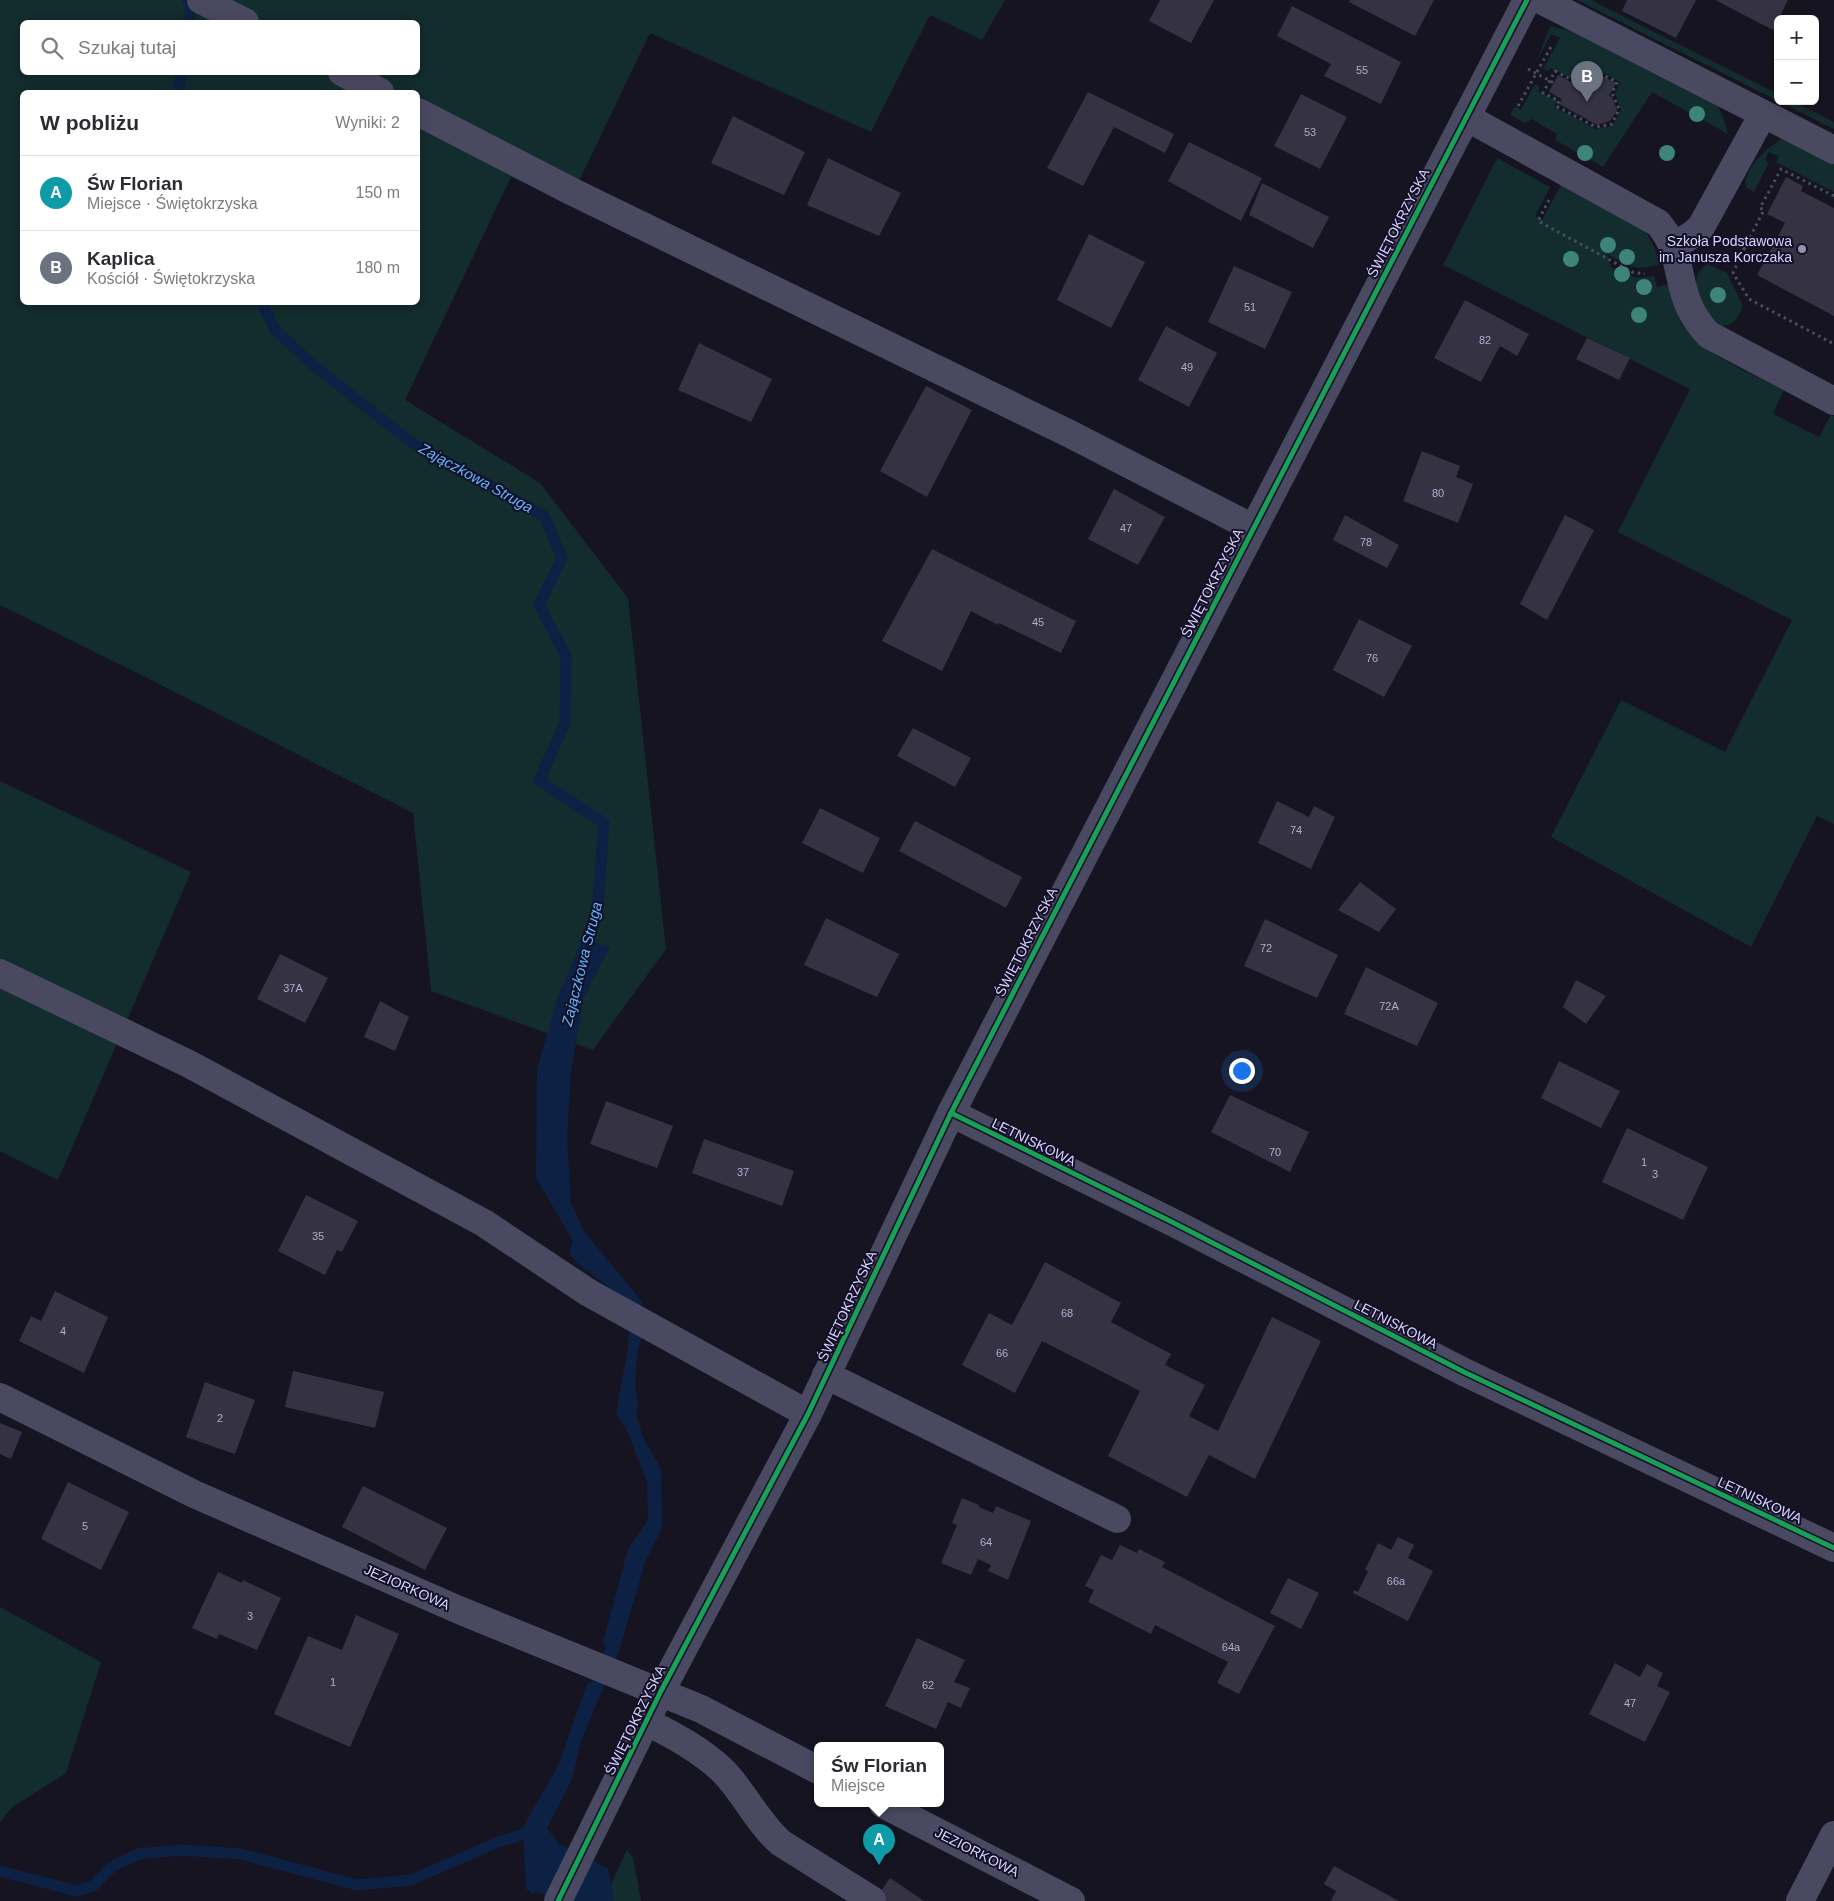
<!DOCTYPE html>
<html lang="pl">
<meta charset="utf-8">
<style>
body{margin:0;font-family:Helvetica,sans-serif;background:#f2f2f3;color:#2b2b33}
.controls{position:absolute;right:15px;top:15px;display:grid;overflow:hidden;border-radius:8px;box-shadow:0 2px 12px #0003}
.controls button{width:45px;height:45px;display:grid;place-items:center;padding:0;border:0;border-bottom:1px solid #e1e1e2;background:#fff;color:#2b2b33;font:25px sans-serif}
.you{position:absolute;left:1241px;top:1070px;width:18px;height:18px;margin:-12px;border:4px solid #fff;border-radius:50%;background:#1a73e8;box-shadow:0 0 0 8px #1a73e833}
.badge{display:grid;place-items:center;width:32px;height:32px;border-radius:50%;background:#ea580c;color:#fff;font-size:16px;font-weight:700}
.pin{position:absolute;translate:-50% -41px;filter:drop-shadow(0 1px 2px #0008)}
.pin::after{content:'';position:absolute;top:26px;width:18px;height:15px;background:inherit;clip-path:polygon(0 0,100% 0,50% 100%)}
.popup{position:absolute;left:814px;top:1742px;width:130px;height:65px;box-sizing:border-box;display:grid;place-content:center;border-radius:8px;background:#fff;filter:drop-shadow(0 1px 4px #0005);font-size:16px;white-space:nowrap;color:#7c7c81}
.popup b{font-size:19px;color:#2b2b33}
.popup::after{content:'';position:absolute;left:50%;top:100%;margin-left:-10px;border:10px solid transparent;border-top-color:#fff}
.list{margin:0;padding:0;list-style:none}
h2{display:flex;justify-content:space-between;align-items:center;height:65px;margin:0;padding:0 20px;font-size:21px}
h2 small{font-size:16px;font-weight:400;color:#7c7c81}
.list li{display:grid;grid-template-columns:32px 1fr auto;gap:15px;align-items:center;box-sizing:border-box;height:75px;padding:0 20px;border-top:1px solid #e1e1e2}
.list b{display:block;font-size:19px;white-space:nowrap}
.list p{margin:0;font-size:16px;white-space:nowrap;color:#7c7c81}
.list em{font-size:16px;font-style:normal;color:#7c7c81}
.icon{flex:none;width:28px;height:28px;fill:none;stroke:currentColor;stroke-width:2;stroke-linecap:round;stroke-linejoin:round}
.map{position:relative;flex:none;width:1834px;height:1901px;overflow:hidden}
.search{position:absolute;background:#fff;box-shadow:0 2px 12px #0003;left:20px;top:20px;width:400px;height:55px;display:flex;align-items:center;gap:12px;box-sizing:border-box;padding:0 18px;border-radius:8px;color:#7c7c81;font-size:19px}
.panel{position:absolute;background:#fff;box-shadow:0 2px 12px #0003;left:20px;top:90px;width:400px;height:215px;border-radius:8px}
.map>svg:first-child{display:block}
.green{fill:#132c2d;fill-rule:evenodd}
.water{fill:#0d2144}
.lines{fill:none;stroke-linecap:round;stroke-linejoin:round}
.stream{stroke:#0d2144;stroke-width:11}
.building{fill:#343243}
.path{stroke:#44505f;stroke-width:3;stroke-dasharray:2.5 4;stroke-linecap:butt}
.minor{stroke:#4a4962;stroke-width:28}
.cycleway-casing{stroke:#130f26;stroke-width:8}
.cycleway{stroke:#1a9f57;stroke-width:5}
.tree{fill:#3e8478}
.poi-dot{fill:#9591b1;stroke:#130f26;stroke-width:2}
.labels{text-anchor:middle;stroke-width:4;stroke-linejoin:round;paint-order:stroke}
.number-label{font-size:11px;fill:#b0acd0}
.street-label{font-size:14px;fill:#d9d4ff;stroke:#130f26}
.poi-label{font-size:14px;fill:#d9d4ff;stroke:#130f26;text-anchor:end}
.water-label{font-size:15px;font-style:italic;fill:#62b6ff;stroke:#130f26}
</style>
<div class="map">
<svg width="1834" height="1901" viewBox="0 0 1834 1901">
<rect width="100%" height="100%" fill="#161421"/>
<!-- green -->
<g class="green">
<path d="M0,0H1005L982,40L930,15L871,132L650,33L569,202L511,177L405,400L540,483L628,598L666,949L593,1050L431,991L413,813L147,678L0,605ZM22,22H418V72H22ZM22,92H418V302H22Z"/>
<polygon points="1577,0 1591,0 1778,94 1778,101"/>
<polygon points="1550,26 1576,32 1717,104 1723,117 1728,134 1652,92 1603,167 1555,140 1557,134 1532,119 1525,123 1510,115 1515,106 1521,110 1535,84 1540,87 1538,91 1557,101 1555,107 1596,129 1613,125 1621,110 1615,93 1620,82 1599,71 1593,82 1573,72 1570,78 1551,68 1548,71 1543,69 1560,38 1551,34 1536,63"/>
<polygon points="1778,101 1793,101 1834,122 1834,129"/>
<path d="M1783,139L1834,163V192L1778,163L1776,162L1779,156L1768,152L1765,160L1769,162L1754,192L1746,187C1742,171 1769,144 1783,139Z"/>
<path d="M1497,158L1550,187L1535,216L1542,220L1562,183L1646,231L1654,247L1660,264C1632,272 1631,266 1607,254L1611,267L1638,278L1654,276L1657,287L1667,284C1672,298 1676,314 1684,327C1701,354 1755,375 1784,390L1773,414L1819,437L1831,415L1834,416V824L1817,816L1751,947L1551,837L1621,700L1725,752L1792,620L1618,532L1690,389L1443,265Z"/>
<path d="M1708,264L1727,273L1743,306C1738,317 1735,326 1721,326C1705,312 1682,279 1708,264Z"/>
<polygon points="0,781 191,872 58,1180 0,1151"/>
<polygon points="0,1607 101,1662 66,1773 11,1808 0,1823"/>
<polygon points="627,1850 633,1858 641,1901 603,1901"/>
</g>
<!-- water -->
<polygon class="water" points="582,939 610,947 584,997 571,1071 567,1139 571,1203 585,1233 640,1299 647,1317 637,1354 635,1385 638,1405 636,1414 643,1437 661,1469 662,1528 645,1562 620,1648 581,1741 572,1779 547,1828 558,1843 608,1869 612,1886 613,1901 557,1901 536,1891 534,1894 526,1889 523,1827 558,1766 587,1684 592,1682 606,1647 603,1642 628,1549 648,1520 647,1482 628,1433 616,1413 628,1348 628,1338 634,1315 624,1299 576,1262 569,1252 573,1241 536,1178 537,1069 558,997"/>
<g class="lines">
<!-- stream -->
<g class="stream">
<polyline points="188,0 190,5 189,22"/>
<polyline points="181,92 179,85 182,72"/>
<polyline points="262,302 275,330 313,365 411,442 544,516 562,558 539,605 566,656 565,723 539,780 604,823 598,905 586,954"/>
<polyline points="0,1871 77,1891 93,1886 113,1866 138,1854 180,1850 241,1854 357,1885 411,1880 498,1842 531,1832"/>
</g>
</g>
<!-- building -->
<g class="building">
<polygon points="1160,0 1214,0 1191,43 1149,21"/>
<polygon points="1350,0 1434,0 1415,36 1349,2"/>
<polygon points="1627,0 1696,0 1676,38 1622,11"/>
<polygon points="1715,0 1788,0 1773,30"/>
<polygon points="1292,6 1401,62 1381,104 1324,76 1331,64 1277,36"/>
<polygon points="1558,75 1571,82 1574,77 1594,87 1600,75 1616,83 1609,96 1612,97 1617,110 1610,121 1597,125 1559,104 1562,99 1549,92"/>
<polygon points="1088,92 1174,134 1165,153 1114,127 1083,186 1047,168"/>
<polygon points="1301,94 1347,117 1320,169 1274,146"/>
<polygon points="733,116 805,152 784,195 711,163"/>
<polygon points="1189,142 1262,178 1241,221 1168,181"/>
<polygon points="828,158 901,193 879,236 807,205"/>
<polygon points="1786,177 1803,186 1801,191 1834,208 1834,316 1757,275 1785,223 1767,214"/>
<polygon points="1262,183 1329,217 1313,248 1249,215"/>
<polygon points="1089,234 1145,262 1111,328 1057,300"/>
<polygon points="1234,266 1292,292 1265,349 1208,322"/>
<polygon points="1465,300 1529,334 1517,356 1500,346 1481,382 1434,358"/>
<polygon points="1166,326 1217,353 1189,407 1138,380"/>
<polygon points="1587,338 1630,358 1619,380 1576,359"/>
<polygon points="699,343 772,379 751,422 678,390"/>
<polygon points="926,386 972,410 927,497 880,471"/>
<polygon points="1422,451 1460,466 1456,477 1473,484 1458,523 1403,501"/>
<polygon points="1114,489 1165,517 1138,565 1088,539"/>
<polygon points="1345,515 1399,545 1387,568 1333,540"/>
<polygon points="1565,515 1594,530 1547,620 1520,604"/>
<polygon points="932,549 1076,621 1061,653 999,623 998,625 971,611 942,671 882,641"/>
<polygon points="1359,619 1412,646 1384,697 1333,670"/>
<polygon points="913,728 971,758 955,787 897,756"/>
<polygon points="1277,801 1309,817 1314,806 1335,817 1311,869 1258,843"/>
<polygon points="820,808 880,838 863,873 802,843"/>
<polygon points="915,821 1022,877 1006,908 899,851"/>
<polygon points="1360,882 1396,909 1379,932 1338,910"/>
<polygon points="826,918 899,954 877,997 804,965"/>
<polygon points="1265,919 1338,955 1317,998 1244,966"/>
<polygon points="280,954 328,978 305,1023 257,999"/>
<polygon points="1366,967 1438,1003 1417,1046 1344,1014"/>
<polygon points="1576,980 1606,996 1586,1024 1563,1007"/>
<polygon points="380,1001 409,1017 395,1051 364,1037"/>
<polygon points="1559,1061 1620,1091 1601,1128 1541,1098"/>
<polygon points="1230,1095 1309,1132 1290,1172 1211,1132"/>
<polygon points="606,1101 673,1126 657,1168 590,1144"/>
<polygon points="1627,1128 1708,1167 1683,1220 1602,1182"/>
<polygon points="704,1139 794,1171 782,1206 692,1173"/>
<polygon points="306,1195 358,1221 342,1252 337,1250 325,1275 278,1251"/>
<polygon points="1045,1262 1121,1303 1111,1322 1171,1354 1165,1365 1205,1385 1189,1416 1218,1431 1272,1317 1321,1341 1255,1479 1209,1455 1187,1497 1108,1456 1140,1391 1042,1341 1015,1393 962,1365 989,1313 1012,1325"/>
<polygon points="55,1291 108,1317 84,1373 19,1341 31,1316 41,1321"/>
<polygon points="293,1371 384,1392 375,1428 285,1407"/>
<polygon points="205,1382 255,1400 235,1454 186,1437"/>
<polygon points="0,1423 22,1432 11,1459 0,1454"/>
<polygon points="68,1482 129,1512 101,1570 41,1539"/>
<polygon points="363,1486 447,1528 425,1570 342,1527"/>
<polygon points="962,1498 979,1505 979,1507 993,1513 996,1506 1031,1521 1008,1580 988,1571 991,1565 978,1559 971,1575 941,1563 957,1525 952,1523"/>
<polygon points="1398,1537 1414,1545 1408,1558 1433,1571 1408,1621 1353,1593 1354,1590 1358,1592 1368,1571 1365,1570 1378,1543 1391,1550"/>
<polygon points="1120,1545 1137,1553 1139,1549 1165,1562 1162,1567 1275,1626 1239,1694 1217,1683 1228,1662 1155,1625 1151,1634 1088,1602 1094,1590 1085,1586 1101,1555 1112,1560"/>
<polygon points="218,1572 242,1583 243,1580 281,1598 257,1650 219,1634 217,1639 192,1628"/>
<polygon points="1288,1578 1319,1593 1301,1629 1270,1613"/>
<polygon points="356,1615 399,1634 350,1747 274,1714 308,1636 342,1650"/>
<polygon points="917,1638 965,1660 954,1682 970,1688 961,1708 948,1702 936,1729 885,1706"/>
<polygon points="1615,1663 1640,1677 1647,1664 1663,1673 1657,1686 1670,1692 1645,1742 1589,1714"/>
<polygon points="1334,1866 1399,1901 1331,1901 1336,1891 1324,1884"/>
<polygon points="890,1878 924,1901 874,1901"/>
</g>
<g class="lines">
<!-- path -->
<g class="path">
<polyline points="1528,69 1554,83"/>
<polygon points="1555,71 1570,79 1573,74 1593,84 1599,73 1617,82 1612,93 1619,109 1612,124 1596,127 1556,106 1559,101 1543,93"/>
<polyline points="1518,106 1552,45"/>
<polyline points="1549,200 1538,221 1632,272 1645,274"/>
<polyline points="1731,243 1744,249 1733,273 1749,299 1834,344"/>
<polyline points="1744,249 1764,210 1760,208 1781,169 1834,196"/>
</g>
<!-- minor -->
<g class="minor">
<polyline points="201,0 245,22"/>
<polyline points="1541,0 1834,150"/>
<polyline points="342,72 380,92"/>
<polyline points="418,112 573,192 1070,434 1253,528"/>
<path d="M1466,117L1658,223C1682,251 1676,277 1689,306C1694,317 1700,326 1709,335L1834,401"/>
<polyline points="1673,247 1693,234 1701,227 1763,114"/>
<polyline points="0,973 189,1064 484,1223 589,1293 808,1414"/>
<polyline points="951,1113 1172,1222 1464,1372 1834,1548"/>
<polyline points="826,1375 1117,1519"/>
<polyline points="0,1397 194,1494 459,1610 701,1709 818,1770"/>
<path d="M647,1722C673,1735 703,1751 724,1772C745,1794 758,1823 781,1843L872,1900"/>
<polyline points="883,1804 1071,1901"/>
<polyline points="558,1901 661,1691 808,1414 951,1113 1527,0"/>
<polyline points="1800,1901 1834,1835"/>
</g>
<!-- cycleway casing -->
<g class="cycleway-casing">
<g id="cycleway">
<polyline points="951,1113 1172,1222 1464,1372 1834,1548"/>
<polyline points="558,1901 661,1691 808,1414 951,1113 1527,0"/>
</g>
</g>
<!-- cycleway -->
<use href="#cycleway" class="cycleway"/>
</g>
<!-- trees -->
<g class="tree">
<circle cx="1697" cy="114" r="8"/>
<circle cx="1585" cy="153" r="8"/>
<circle cx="1667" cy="153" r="8"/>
<circle cx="1608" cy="245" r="8"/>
<circle cx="1627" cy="257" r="8"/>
<circle cx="1571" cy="259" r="8"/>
<circle cx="1622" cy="274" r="8"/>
<circle cx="1644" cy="287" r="8"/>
<circle cx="1718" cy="295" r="8"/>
<circle cx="1639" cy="315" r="8"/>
</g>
<!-- markers -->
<circle class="poi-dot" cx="1802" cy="249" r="5"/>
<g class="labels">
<!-- number labels -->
<g class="number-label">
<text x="1362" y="74">55</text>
<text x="1310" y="136">53</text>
<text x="1250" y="311">51</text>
<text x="1485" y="344">82</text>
<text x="1187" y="371">49</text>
<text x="1438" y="497">80</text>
<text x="1126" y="532">47</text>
<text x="1366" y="546">78</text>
<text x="1038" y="626">45</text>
<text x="1372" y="662">76</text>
<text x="1296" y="834">74</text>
<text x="1266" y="952">72</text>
<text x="293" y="992">37A</text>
<text x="1389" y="1010">72A</text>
<text x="1275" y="1156">70</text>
<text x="1644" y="1166">1</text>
<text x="743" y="1176">37</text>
<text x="1655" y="1178">3</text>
<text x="318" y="1240">35</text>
<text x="1067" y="1317">68</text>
<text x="63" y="1335">4</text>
<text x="1002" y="1357">66</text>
<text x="220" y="1422">2</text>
<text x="85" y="1530">5</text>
<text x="986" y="1546">64</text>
<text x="1396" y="1585">66a</text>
<text x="250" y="1620">3</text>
<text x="1231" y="1651">64a</text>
<text x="333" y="1686">1</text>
<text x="928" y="1689">62</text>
<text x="1630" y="1707">47</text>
</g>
<!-- street labels -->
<g class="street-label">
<text transform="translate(1398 223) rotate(-63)" y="5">ŚWIĘTOKRZYSKA</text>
<text transform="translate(1212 583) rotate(-63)" y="5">ŚWIĘTOKRZYSKA</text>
<text transform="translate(1026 942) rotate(-63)" y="5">ŚWIĘTOKRZYSKA</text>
<text transform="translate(1034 1142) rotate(26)" y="5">LETNISKOWA</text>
<text transform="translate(847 1306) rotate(-65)" y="5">ŚWIĘTOKRZYSKA</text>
<text transform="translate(1396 1324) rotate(27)" y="5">LETNISKOWA</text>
<text transform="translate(1760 1500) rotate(25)" y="5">LETNISKOWA</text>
<text transform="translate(407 1587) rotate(24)" y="5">JEZIORKOWA</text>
<text transform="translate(635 1720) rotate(-64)" y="5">ŚWIĘTOKRZYSKA</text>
<text transform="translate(977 1852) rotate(27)" y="5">JEZIORKOWA</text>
</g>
<!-- poi labels -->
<g class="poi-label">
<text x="1792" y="246">Szkoła Podstawowa<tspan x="1792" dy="16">im Janusza Korczaka</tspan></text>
</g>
<!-- water labels -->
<g class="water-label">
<text transform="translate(476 478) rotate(29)" y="5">Zajączkowa Struga</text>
<text transform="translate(582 964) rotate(-76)" y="5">Zajączkowa Struga</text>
</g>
</g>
</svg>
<div class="controls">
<button>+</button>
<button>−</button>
</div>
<div class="you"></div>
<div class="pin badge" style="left:879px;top:1865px;background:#0f9aa8">A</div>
<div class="popup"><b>Św Florian</b>Miejsce</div>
<div class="pin badge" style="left:1587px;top:102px;background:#6b7280">B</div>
<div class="search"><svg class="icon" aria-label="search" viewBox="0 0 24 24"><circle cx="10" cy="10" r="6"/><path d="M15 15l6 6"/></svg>Szukaj tutaj</div>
<section class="panel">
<h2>W pobliżu<small>Wyniki: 2</small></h2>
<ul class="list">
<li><span class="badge" style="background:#0f9aa8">A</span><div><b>Św Florian</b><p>Miejsce · Świętokrzyska</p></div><em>150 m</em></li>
<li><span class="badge" style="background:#6b7280">B</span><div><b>Kaplica</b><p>Kościół · Świętokrzyska</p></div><em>180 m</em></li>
</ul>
</section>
</div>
